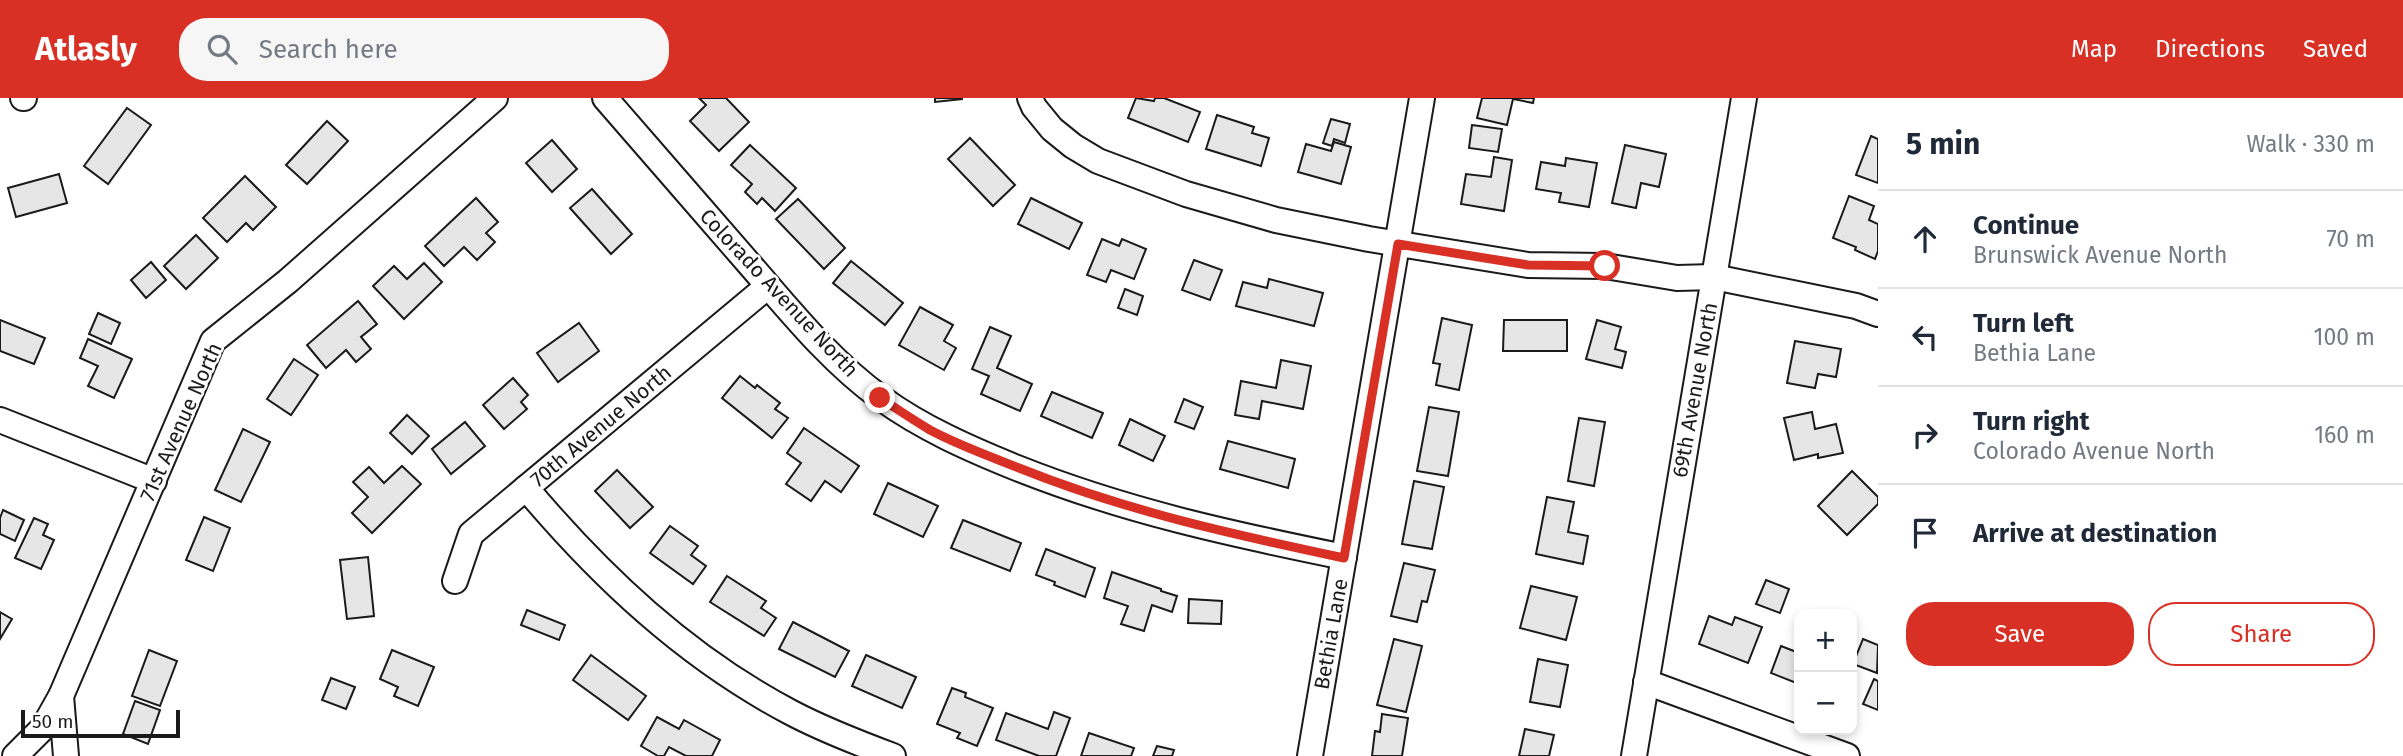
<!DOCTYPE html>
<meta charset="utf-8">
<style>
body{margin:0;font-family:"Fira Sans",sans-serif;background:#f6f6f7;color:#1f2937}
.controls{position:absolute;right:21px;bottom:21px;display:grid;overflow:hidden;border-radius:14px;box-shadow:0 4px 10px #0003}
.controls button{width:63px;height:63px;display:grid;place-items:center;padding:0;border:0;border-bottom:2px solid #e0e1e3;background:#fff;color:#1f2937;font:35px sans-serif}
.scale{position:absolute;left:21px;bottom:18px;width:159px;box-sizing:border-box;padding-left:7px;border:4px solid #1a1a1a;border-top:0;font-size:19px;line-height:24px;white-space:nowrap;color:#1a1a1a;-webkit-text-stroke:5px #fff;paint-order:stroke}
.stop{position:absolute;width:21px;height:21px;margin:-16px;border:5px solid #d93025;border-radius:50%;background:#fff}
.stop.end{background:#d93025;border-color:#fff;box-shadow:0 2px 7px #0008}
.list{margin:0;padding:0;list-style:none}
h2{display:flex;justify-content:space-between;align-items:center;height:91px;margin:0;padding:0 28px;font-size:30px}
h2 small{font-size:23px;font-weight:400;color:#747a83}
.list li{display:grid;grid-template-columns:46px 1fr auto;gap:21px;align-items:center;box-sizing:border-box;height:98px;padding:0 28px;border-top:2px solid #e0e1e3}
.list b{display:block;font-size:26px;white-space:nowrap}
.list p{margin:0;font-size:23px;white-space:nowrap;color:#747a83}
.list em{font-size:23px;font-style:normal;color:#747a83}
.actions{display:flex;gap:14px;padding:21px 28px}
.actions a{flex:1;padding:16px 0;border:2px solid #d93025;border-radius:28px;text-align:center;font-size:24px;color:#d93025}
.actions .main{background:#d93025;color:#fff}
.icon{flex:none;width:38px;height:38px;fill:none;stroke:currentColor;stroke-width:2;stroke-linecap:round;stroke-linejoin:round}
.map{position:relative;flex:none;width:1878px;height:658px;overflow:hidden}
header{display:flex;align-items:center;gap:42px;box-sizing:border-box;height:98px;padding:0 35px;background:#d93025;color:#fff}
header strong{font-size:33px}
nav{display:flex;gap:38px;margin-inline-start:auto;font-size:24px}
.search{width:490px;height:63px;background:#f6f6f7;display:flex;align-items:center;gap:18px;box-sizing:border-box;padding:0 24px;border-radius:28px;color:#747a83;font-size:26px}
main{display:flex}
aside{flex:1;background:#fff}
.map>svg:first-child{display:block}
.building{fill:#e6e6e6;stroke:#1a1a1a;stroke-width:2}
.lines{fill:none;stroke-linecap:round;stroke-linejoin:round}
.minor-casing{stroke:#1a1a1a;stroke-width:28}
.minor{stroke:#fff;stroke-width:24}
.route{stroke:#d93025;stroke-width:9}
.labels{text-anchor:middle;stroke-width:5;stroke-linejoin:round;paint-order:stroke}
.street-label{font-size:21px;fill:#1a1a1a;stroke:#fff}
</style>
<header>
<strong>Atlasly</strong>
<div class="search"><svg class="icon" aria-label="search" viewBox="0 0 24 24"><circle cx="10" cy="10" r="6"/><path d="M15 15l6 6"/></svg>Search here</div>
<nav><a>Map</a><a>Directions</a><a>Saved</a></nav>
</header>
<main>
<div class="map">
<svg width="1878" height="658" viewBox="0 0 1878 658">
<rect width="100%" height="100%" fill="#fff"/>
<!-- building -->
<g class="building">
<polygon points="699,0 726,0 749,24 719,53 690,23 706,7"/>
<polygon points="935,0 962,0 962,1 935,4"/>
<polygon points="1136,0 1154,3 1155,0 1164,0 1200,14 1188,44 1128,20"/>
<polygon points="1482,0 1534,0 1533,5 1513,1 1507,27 1477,20"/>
<polygon points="127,10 151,27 108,86 84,68"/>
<polygon points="1217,17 1254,29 1252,35 1269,40 1261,68 1206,51"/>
<polygon points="1331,21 1350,26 1345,45 1334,41 1332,48 1323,45"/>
<polygon points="327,23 348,43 307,86 286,67"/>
<polygon points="1472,27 1502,31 1498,54 1469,50"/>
<polygon points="1871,38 1878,41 1878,85 1856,77"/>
<polygon points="970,40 1015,87 993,108 948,61"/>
<polygon points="552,42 577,71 552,94 526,65"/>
<polygon points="1334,44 1351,49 1341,86 1298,74 1306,46 1331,53"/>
<polygon points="750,47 796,90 775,113 762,100 757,106 745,94 752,86 731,67"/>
<polygon points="1625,47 1666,56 1659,89 1641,85 1636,110 1612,105"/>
<polygon points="1494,59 1512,62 1504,113 1461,106 1466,76 1491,79"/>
<polygon points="1566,60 1597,65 1589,109 1559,104 1561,95 1536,91 1541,64 1565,68"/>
<polygon points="59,76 67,105 16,119 8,90"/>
<polygon points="245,78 276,109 253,132 246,125 227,144 203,120"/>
<polygon points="592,91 632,136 611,156 570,110"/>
<polygon points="1849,98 1874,108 1869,122 1878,126 1878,153 1875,161 1855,152 1856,149 1833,140"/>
<polygon points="476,100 498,124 486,135 495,144 477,162 464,149 444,168 425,148"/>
<polygon points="1031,100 1082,125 1069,151 1018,126"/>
<polygon points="798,101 845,150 824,171 776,121"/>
<polygon points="196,137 218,160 186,191 164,168"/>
<polygon points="1102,141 1119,148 1122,141 1146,151 1134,181 1111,172 1106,184 1087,177"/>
<polygon points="1194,162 1222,172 1210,202 1182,192"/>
<polygon points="851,163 903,205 885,227 833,185"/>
<polygon points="151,164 166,182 146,200 131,182"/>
<polygon points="424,165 442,184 404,221 373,188 394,168 407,181"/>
<polygon points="1269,181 1323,195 1314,228 1236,208 1243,184 1267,190"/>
<polygon points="1125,191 1143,198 1137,217 1118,210"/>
<polygon points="358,203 377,226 361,239 371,251 356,264 346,252 326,270 307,247"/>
<polygon points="920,209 953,227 944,243 956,250 944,272 899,247"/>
<polygon points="98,215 120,225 111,246 89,236"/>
<polygon points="1442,220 1472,227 1459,292 1436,287 1440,266 1433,265"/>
<polygon points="0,222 45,240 34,266 0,253"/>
<polygon points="1504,222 1567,222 1567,253 1503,253"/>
<polygon points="1597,222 1621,229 1615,251 1626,254 1622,270 1586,261"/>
<polygon points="579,225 599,253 558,284 537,255"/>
<polygon points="990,229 1011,238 997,270 1032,286 1020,313 981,296 989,278 972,271"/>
<polygon points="88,241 132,261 114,300 88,288 98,268 80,260"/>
<polygon points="1795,243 1841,251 1836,279 1818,276 1815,290 1787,285"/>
<polygon points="294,261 318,277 291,317 267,301"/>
<polygon points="1281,262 1311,268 1303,311 1262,303 1259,321 1235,317 1241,283 1276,290"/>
<polygon points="740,278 755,290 757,287 780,305 775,311 788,320 772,340 722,300"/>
<polygon points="513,280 528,297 521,304 527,311 504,331 483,307"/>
<polygon points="1052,294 1103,315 1092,340 1041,318"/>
<polygon points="1184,301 1203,309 1194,331 1175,324"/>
<polygon points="1429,309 1459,314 1448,378 1417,373"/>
<polygon points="1812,314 1815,331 1836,326 1843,355 1818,360 1818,356 1794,362 1784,320"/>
<polygon points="407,317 429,338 412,356 390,335"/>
<polygon points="1579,320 1605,324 1594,388 1568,383"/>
<polygon points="1130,321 1165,338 1153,363 1119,347"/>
<polygon points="465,324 485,348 451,376 432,351"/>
<polygon points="804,330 859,368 841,394 825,383 811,403 786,386 801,365 787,355"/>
<polygon points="243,331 270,344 241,404 215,392"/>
<polygon points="1228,343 1295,361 1288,390 1220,371"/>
<polygon points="402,368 421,386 372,435 352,415 368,399 353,384 369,369 384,385"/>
<polygon points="617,372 653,409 630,430 595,393"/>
<polygon points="1852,373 1878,399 1878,406 1847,437 1818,408"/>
<polygon points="1414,383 1444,389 1432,451 1402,446"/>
<polygon points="888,385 938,408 923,439 874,416"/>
<polygon points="1547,399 1574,404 1568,434 1588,438 1583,466 1536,456"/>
<polygon points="3,412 24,422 15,443 0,436 0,420"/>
<polygon points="204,419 230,430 213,473 186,462"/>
<polygon points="34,420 48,426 43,437 54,442 41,471 15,460"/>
<polygon points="963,422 1021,445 1010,473 951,450"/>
<polygon points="670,428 698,448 691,457 706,468 693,486 650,455"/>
<polygon points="1046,451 1095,470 1085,499 1054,487 1055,484 1036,477"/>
<polygon points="368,459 374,518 347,521 340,462"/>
<polygon points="1404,465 1435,472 1427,504 1422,503 1417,524 1391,518"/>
<polygon points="1112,474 1161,491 1161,493 1177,498 1172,514 1152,507 1144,533 1121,526 1128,508 1104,500"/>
<polygon points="727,478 766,503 761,510 776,520 764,538 710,504"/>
<polygon points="1766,482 1789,491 1780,515 1756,506"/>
<polygon points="1531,488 1577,499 1566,542 1520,530"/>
<polygon points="1189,501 1222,503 1221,526 1188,525"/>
<polygon points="527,512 565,527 559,542 521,527"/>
<polygon points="0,514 12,521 0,541"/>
<polygon points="1709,518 1732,527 1735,519 1762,529 1748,565 1699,546"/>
<polygon points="793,524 849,553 835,579 779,551"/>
<polygon points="1394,541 1422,548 1406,614 1377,607"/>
<polygon points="1863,541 1878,547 1877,575 1853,566"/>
<polygon points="1781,548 1799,555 1799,586 1771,575"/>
<polygon points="149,552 177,563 160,608 132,598"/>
<polygon points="392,552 434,569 418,608 394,598 398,589 380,581"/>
<polygon points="591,557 646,598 628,622 573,582"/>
<polygon points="866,557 916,579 902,610 852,588"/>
<polygon points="1538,561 1568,567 1560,609 1530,604"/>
<polygon points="331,580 355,589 346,611 322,602"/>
<polygon points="1874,581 1878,583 1878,612 1863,606"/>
<polygon points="952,590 966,595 965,599 993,610 977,648 957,640 960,635 937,626"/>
<polygon points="135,603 160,612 148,646 123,636"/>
<polygon points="1054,614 1070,620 1056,658 1039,658 996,642 1006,615 1048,631"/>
<polygon points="1382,616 1408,620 1402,658 1372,658 1375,633 1380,634"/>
<polygon points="657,619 679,631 684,622 720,642 712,658 686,658 669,649 664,658 658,658 641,648"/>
<polygon points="1525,631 1554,637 1549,658 1519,658"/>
<polygon points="1089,635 1134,650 1131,658 1081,658"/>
<polygon points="1157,648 1174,652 1172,658 1153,658"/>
</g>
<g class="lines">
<!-- minor casing -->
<g class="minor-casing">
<g id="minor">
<polyline points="23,0 24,0"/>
<path d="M605,0C654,56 702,112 751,168C791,214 831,264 881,300C922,330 970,351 1017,370C1125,413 1231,436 1344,459"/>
<polyline points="1030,0 1034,9 1052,31 1073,48 1098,63 1186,96 1276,122 1369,141 1528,167 1605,168 1677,180 1714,179 1856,208 1878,216"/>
<polyline points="0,322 154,383"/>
<path d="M526,390C601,479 686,559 790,614C822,631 858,645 893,658"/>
<polyline points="455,483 471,436 768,188"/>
<polyline points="1646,584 1847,658"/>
<polyline points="61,598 66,658"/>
<polyline points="15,658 43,630 61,598 213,243 288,183 495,0"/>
<polyline points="1310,658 1422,0"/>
<polyline points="1634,658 1744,0"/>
</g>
</g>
<!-- minor -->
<use href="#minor" class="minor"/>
</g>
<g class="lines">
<!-- route -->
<path class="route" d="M880,300C897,311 913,322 930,332C958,347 989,358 1019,370C1126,413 1231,436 1344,460L1398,146L1528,167L1605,168"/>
</g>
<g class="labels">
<!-- street labels -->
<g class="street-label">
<text transform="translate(779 195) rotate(47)" y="7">Colorado Avenue North</text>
<text transform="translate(1695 292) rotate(-80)" y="7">69th Avenue North</text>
<text transform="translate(181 324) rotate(-66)" y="7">71st Avenue North</text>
<text transform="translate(601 328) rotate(-40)" y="7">70th Avenue North</text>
<text transform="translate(1331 536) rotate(-80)" y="7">Bethia Lane</text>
</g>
</g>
</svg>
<div class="controls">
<button>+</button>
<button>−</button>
</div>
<div class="scale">50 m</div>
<div class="stop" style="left:1605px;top:168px"></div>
<div class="stop end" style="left:880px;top:300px"></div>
</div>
<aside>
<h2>5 min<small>Walk · 330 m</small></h2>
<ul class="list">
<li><svg class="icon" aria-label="ahead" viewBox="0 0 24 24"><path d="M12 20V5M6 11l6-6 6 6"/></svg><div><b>Continue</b><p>Brunswick Avenue North</p></div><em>70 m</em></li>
<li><svg class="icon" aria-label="left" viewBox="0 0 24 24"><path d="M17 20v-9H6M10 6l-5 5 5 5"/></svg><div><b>Turn left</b><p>Bethia Lane</p></div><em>100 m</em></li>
<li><svg class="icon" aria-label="right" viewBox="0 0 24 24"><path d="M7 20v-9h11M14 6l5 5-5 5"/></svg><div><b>Turn right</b><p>Colorado Avenue North</p></div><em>160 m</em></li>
<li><svg class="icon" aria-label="arrive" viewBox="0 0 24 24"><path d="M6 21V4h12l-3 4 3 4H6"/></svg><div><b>Arrive at destination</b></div></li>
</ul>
<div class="actions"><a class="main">Save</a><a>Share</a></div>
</aside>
</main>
